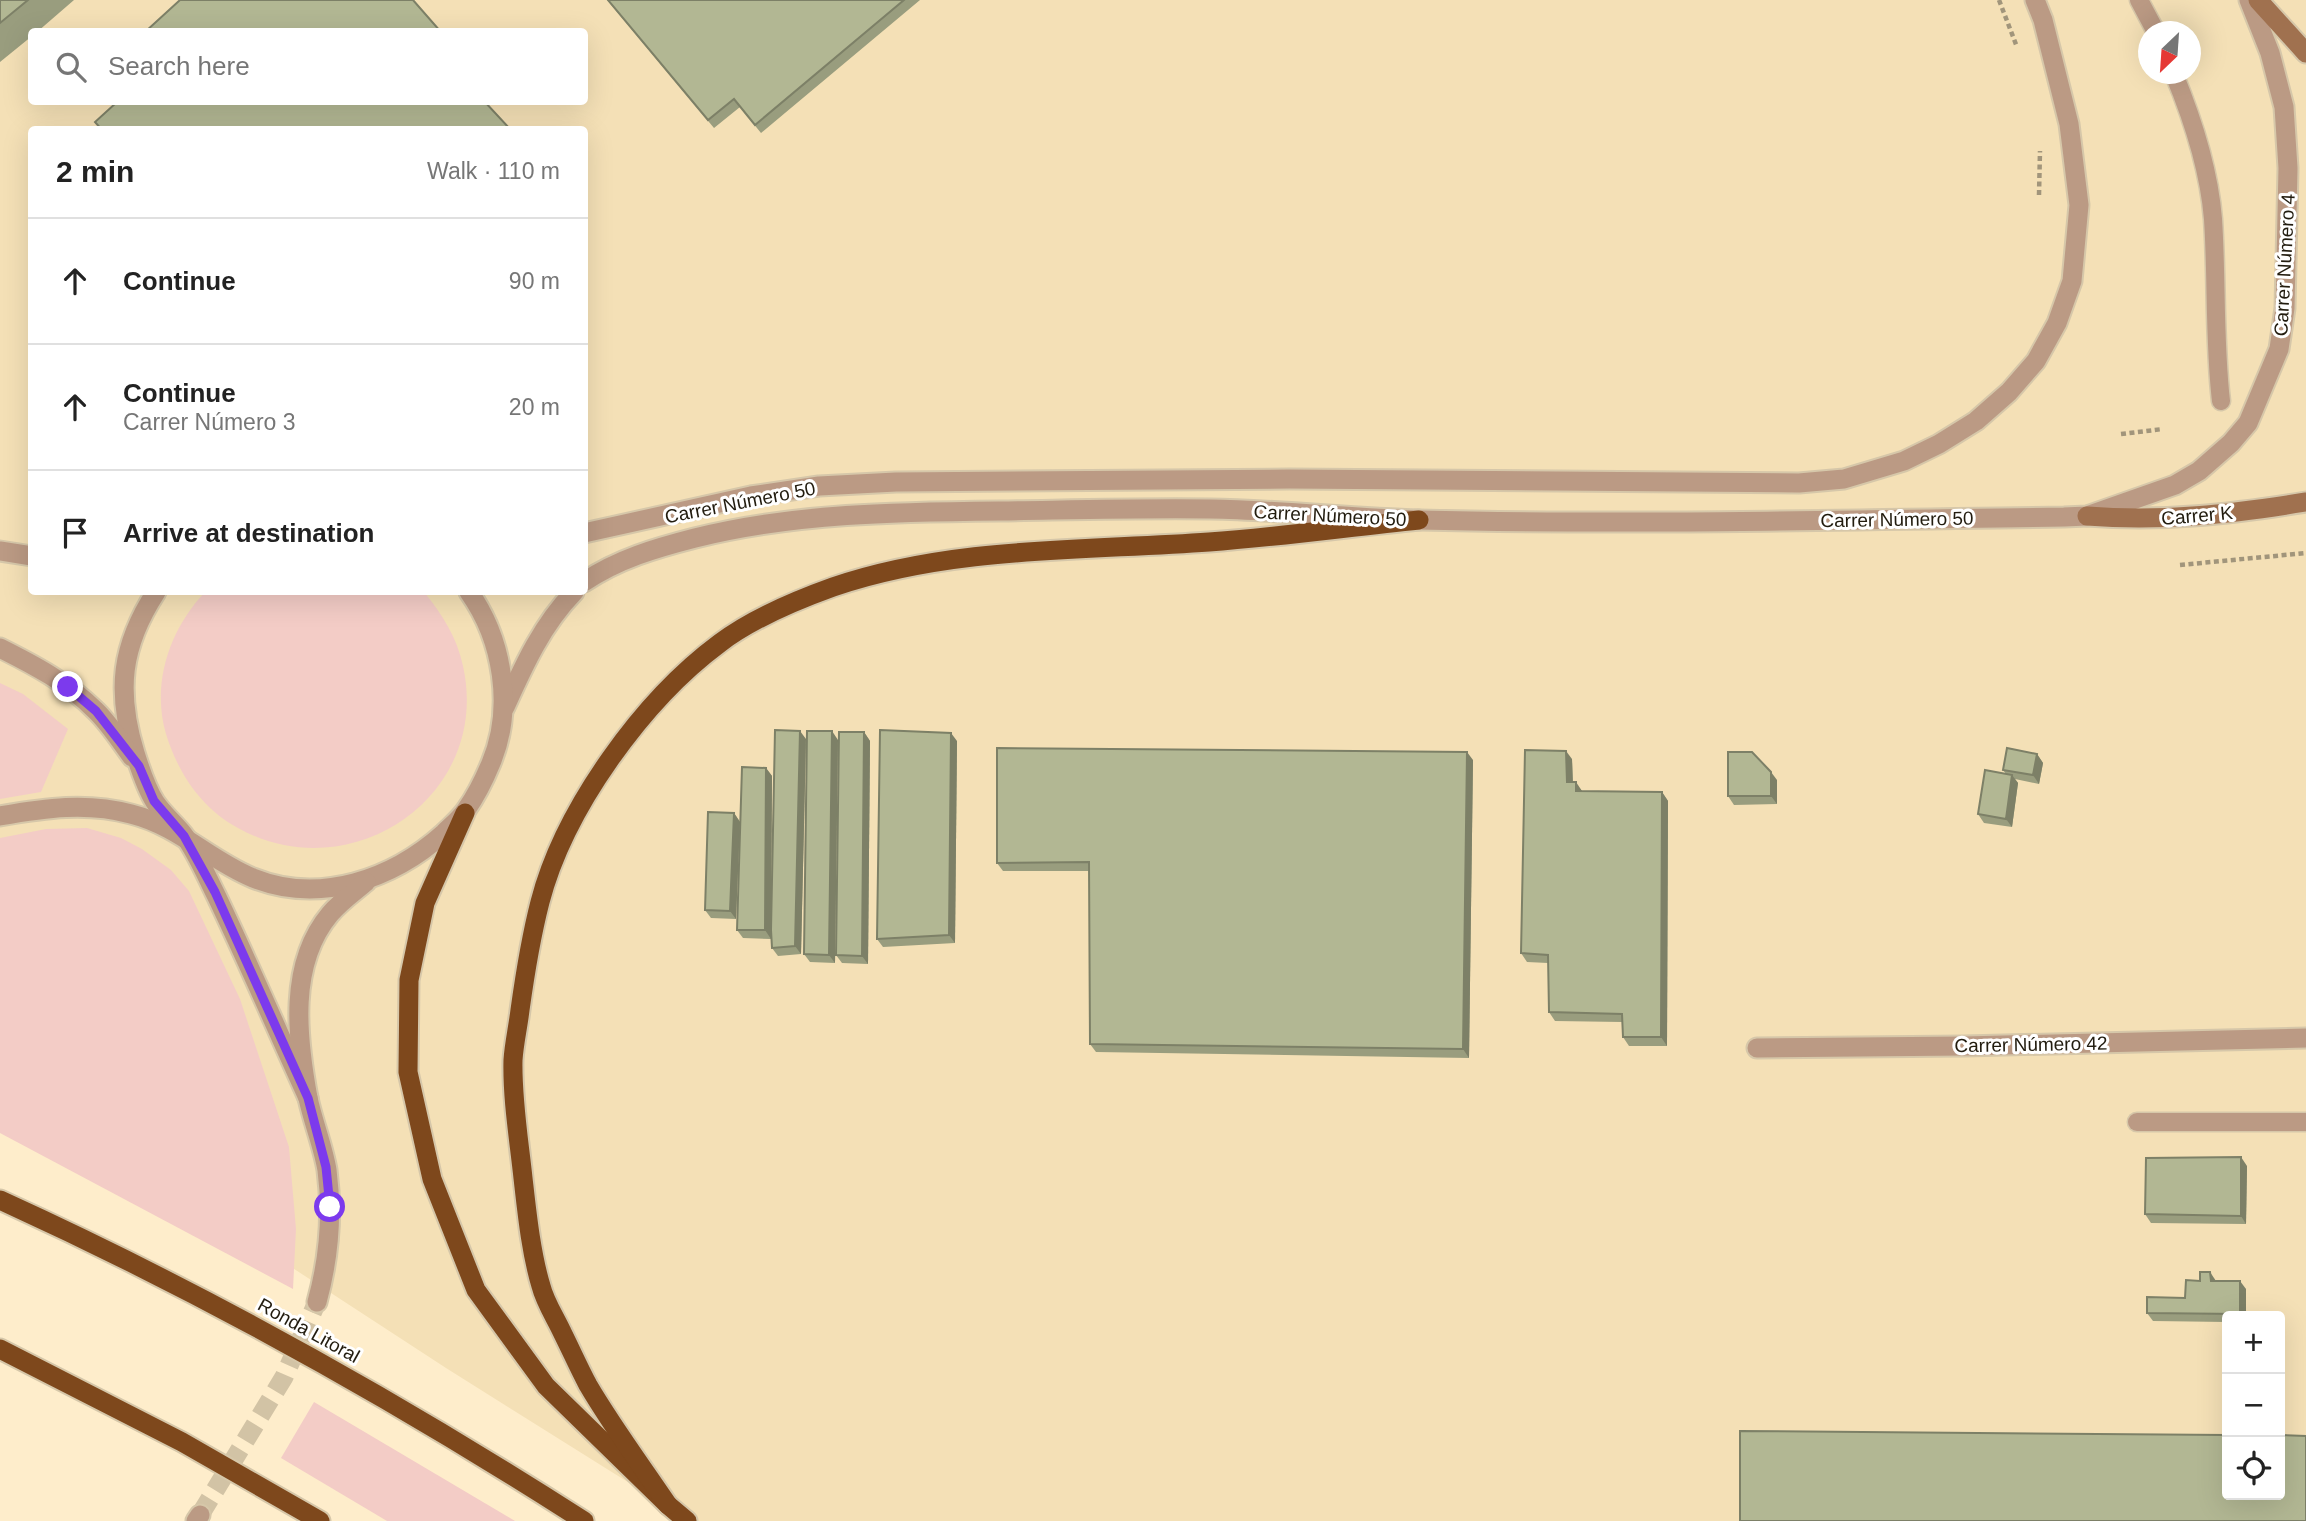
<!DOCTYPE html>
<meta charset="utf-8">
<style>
body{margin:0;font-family:Arial,sans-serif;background:#f6f6f6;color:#222}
.controls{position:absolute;right:21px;bottom:21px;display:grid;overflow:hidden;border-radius:7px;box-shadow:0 7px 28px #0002}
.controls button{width:63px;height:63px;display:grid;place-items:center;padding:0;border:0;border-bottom:2px solid #e0e0e0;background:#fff;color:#222;font:35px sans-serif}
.compass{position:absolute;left:2138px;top:21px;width:63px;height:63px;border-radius:50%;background:#fff;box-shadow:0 7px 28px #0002;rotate:205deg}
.stop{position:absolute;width:21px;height:21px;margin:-16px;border:5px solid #7c3aed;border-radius:50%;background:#fff}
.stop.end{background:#7c3aed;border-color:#fff;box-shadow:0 2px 7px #0008}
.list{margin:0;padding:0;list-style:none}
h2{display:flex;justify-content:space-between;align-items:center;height:91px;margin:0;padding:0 28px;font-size:30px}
h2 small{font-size:23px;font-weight:400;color:#767676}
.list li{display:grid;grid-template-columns:46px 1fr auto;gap:21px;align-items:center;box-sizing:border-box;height:126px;padding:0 28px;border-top:2px solid #e0e0e0}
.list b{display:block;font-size:26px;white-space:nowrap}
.list p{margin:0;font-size:23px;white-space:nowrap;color:#767676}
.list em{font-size:23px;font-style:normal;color:#767676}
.icon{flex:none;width:38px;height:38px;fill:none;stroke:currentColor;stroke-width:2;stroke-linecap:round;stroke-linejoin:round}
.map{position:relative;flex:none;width:2306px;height:1521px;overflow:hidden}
.search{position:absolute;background:#fff;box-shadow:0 7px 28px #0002;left:28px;top:28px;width:560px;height:77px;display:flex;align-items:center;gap:18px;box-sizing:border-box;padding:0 24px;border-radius:7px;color:#767676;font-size:26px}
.panel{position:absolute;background:#fff;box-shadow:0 7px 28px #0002;left:28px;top:126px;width:560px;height:469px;border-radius:7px}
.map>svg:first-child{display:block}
.built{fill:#f4e0b6;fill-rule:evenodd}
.green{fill:#f3ccc6}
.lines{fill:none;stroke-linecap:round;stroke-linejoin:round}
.tertiary-tunnel{stroke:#d2c3a5;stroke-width:19;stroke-dasharray:19 10;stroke-linecap:butt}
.service-casing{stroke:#d6c7a9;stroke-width:21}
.minor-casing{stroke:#d6c7a9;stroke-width:23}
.tertiary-casing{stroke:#d6c7a9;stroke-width:23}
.secondary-casing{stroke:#d6c7a9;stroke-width:23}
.trunk-casing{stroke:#d6c7a9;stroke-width:23}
.path{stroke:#a1957b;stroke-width:4.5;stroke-dasharray:5 3.5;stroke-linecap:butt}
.service{stroke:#bb9a84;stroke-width:18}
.minor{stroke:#bb9a84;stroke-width:19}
.tertiary{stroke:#bb9a84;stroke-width:19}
.secondary{stroke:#a0714f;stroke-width:19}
.trunk{stroke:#7e481c;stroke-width:19}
.wall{fill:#999d7e}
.shaded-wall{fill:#7d8067}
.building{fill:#b2b793;stroke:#7d8067;stroke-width:2}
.route{stroke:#7c3aed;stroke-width:9}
.labels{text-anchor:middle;stroke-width:6;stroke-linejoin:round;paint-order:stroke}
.street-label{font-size:19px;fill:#221c0f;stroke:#fff}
</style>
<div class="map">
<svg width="2306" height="1521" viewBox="0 0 2306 1521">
<rect width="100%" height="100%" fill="#feedcb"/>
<!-- built -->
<path class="built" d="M0,0H2306V1521H690L446,1368L216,1218L0,1116ZM32,32H584V102H32ZM2148,32H2190V74H2148ZM32,130H584V592H32ZM2227,1316H2280V1495H2227Z"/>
<!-- green -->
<g class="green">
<path d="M205,592H424C442,614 457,637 463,666C492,796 351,891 238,828C201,808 178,773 166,734C151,683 170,629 205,592Z"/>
<polygon points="0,683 23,694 68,729 41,792 0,799"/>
<polygon points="87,828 121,838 142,849 171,870 189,891 240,999 289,1147 296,1229 293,1289 0,1133 0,838 46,829"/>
<polygon points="314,1402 515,1521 387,1521 281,1458"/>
</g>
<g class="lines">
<!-- tertiary-tunnel -->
<polyline class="tertiary-tunnel" points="200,1515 284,1377 317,1302"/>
<!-- service casing -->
<g class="service-casing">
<g id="service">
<polyline points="2139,0 2156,32"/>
<path d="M2174,74C2193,120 2209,169 2213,219C2217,280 2214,341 2221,401"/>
<polyline points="2137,1122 2306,1122"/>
</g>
</g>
<!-- minor casing -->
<g class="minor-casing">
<polyline id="minor" points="1757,1048 1964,1046 2306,1038"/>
</g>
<!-- tertiary casing -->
<g class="tertiary-casing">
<g id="tertiary">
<polyline points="584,533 751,496 819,486 896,482 1289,479 1799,483 1844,479 1904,461 1939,444 1976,421 2009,392 2036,361 2057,323 2072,281 2079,205 2069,124 2043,20 2035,0"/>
<polyline points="0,551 32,556"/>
<path d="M584,582C618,559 656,548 695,538C795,513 897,512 1000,511C1070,510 1140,508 1210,509C1280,510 1350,518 1419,520C1634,525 1849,520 2064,517L2087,516L2175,485L2199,471L2231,443L2248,423L2279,349L2285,308L2288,168L2284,107L2270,53L2249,0"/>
<path d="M156,592C121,646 116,691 135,753C140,769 146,788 155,802C163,814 174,823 183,834C196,851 206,875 216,895C248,962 277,1030 308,1098"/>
<path d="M0,648C34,665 68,683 95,710C109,723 120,741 132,757"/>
<path d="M505,707C524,665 542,625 574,592"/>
<path d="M0,816C45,808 87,802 131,814C179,826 209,860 253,878C320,905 393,879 444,833C451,826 460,819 466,810C476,796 484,780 491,763C514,708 503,640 469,592"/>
<path d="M317,1302C329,1258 333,1216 327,1170C323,1146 313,1122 308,1098C297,1038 288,964 330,914C340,902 354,892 366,882"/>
<polyline points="196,1521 200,1515"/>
</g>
</g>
<!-- secondary casing -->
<g class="secondary-casing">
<g id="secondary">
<polyline points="2258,0 2306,53"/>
<path d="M2087,516C2163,522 2231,514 2306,502"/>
</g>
</g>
<!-- trunk casing -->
<g class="trunk-casing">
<g id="trunk">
<polyline points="465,813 425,903 409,980 408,1072 432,1179 476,1290 546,1386 668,1505 687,1521"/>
<path d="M0,1200C202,1292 397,1401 584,1521"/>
<polyline points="0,1349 182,1442 320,1521"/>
<path d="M668,1505C641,1465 612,1426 588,1385C579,1368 571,1350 562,1332C555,1317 545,1302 541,1286C531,1253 527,1213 523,1178C519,1140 512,1099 513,1060C514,1044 518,1027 520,1010C525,974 531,937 540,902C564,809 643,700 720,643C753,618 794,601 833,587C953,546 1084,551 1209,542C1279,537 1349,527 1419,520"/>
</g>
</g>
<!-- path -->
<g class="path">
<polyline points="1999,0 2017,47"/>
<polyline points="2039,195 2040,151"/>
<polyline points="2121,434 2163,429"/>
<polyline points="2180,565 2306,553"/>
</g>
<!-- service -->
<use href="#service" class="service"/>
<!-- minor -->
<use href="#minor" class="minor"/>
<!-- tertiary -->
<use href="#tertiary" class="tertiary"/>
<!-- secondary -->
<use href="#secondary" class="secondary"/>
<!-- trunk -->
<use href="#trunk" class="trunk"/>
</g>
<!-- wall -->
<g class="wall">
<polygon points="0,0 74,0 37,32 32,32 32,36 0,62"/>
<polygon points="607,0 920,0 761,133 740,107 714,128"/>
<polygon points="864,732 870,741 868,964 842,963 836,955"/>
<polygon points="806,739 801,954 778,956 772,948"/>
<polygon points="838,740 835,963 810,962 804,954"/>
<polygon points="957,741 955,943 883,947 877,939"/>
<polygon points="2037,754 2043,763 2039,784 2015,779 2018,783 2012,827 1984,823 1978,814 2006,774 2003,770"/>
<polygon points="1572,759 1573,782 1582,791 1662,792 1668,801 1667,1046 1629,1046 1623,1037 1622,1022 1555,1021 1549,1012 1548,963 1527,962 1521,953"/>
<polygon points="1473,760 1469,1058 1096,1052 1090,1044 1089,871 1003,871 997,863"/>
<polygon points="766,768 772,776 771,939 743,938 737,930"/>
<polygon points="1777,780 1777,804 1734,805 1728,796"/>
<polygon points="734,813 740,822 736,919 711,918 705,910"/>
<polygon points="2247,1166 2246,1224 2151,1223 2145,1214"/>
<polygon points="2200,1281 2216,1281 2246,1289 2246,1316 2227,1316 2227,1322 2153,1321 2147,1313 2185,1298"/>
</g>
<!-- shaded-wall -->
<g class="shaded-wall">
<polygon points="800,731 806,739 801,954 795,946"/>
<polygon points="832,731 838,740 835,963 829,955"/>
<polygon points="864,732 870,741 868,964 862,956"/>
<polygon points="951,733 957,741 955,943 949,935"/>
<polygon points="1566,751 1572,759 1573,791 1567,782"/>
<polygon points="1467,752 1473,760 1469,1058 1463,1049"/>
<polygon points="2037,754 2043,763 2039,784 2033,775"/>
<polygon points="766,768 772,776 771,939 765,930"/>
<polygon points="1771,772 1777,780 1777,804 1771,796"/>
<polygon points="2012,775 2018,783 2012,827 2006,819"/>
<polygon points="1576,782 1582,791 1582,800 1576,791"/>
<polygon points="1662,792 1668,801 1667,1046 1661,1037"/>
<polygon points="734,813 740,822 736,919 730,911"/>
<polygon points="2241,1157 2247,1166 2246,1224 2241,1216"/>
<polygon points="2210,1272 2216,1281 2211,1281"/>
<polygon points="2240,1281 2246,1289 2246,1316 2242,1316 2240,1314"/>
</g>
<!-- building -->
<g class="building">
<polygon points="0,0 28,0 0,23"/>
<polygon points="180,0 413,0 441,32 145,32"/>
<polygon points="608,0 904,0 755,125 734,99 708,120"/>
<polygon points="117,102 485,102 511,130 102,130 95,122"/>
<polygon points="775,730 800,731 795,946 772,948 771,930"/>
<polygon points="880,730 951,733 949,935 877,939"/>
<polygon points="807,731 832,731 829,955 804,954"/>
<polygon points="839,732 864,732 862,956 836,955"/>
<polygon points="997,748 1467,752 1463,1049 1090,1044 1089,862 997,863"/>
<polygon points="2007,748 2037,754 2033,775 2003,770"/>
<polygon points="1525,750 1566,751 1567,782 1576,782 1576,791 1662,792 1661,1037 1623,1037 1622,1014 1549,1012 1548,955 1521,953"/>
<polygon points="1728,752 1752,752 1771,772 1771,796 1728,796"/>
<polygon points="742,767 766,768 765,930 737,930"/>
<polygon points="1985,770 2012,775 2006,819 1978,814"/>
<polygon points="708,812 734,813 730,911 705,910"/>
<polygon points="2241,1157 2241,1216 2145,1214 2146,1158"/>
<polygon points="2200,1272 2210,1272 2211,1281 2240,1281 2240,1314 2147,1313 2147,1297 2185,1298 2186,1280 2200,1281"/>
<polygon points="1740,1431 2227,1435 2227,1495 2280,1495 2280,1435 2306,1436 2306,1521 1740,1521"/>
</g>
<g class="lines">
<!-- route -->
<polyline class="route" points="68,687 96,711 139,766 154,801 184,836 215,892 308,1098 326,1167 330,1207"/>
</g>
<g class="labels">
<!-- street labels -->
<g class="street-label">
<text transform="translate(2284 265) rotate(-87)" y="7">Carrer Número 4</text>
<text transform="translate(740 502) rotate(-11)" y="7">Carrer Número 50</text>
<text transform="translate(1330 515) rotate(3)" y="7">Carrer Número 50</text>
<text transform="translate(2197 515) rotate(-5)" y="7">Carrer K</text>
<text transform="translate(1897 519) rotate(-1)" y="7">Carrer Número 50</text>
<text transform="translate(2031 1044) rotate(-1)" y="7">Carrer Número 42</text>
<text transform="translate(309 1330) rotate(29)" y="7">Ronda Litoral</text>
</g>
</g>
</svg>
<div class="controls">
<button>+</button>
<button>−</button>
<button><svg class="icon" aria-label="locate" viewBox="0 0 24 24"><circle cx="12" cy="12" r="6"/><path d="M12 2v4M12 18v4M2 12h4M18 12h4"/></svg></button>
</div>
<svg class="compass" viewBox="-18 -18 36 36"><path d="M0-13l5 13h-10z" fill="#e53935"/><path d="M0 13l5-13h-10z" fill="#767676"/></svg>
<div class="stop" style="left:330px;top:1207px"></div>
<div class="stop end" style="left:68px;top:687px"></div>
<div class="search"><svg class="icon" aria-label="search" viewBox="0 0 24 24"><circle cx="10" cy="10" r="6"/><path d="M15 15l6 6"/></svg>Search here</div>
<section class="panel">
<h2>2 min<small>Walk · 110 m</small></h2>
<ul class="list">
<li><svg class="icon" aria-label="ahead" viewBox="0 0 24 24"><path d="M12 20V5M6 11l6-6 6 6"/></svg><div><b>Continue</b></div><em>90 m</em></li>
<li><svg class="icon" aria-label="ahead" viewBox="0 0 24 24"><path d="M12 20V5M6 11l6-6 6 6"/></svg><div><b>Continue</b><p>Carrer Número 3</p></div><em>20 m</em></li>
<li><svg class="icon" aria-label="arrive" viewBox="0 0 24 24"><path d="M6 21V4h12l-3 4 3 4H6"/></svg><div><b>Arrive at destination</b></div></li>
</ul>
</section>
</div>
